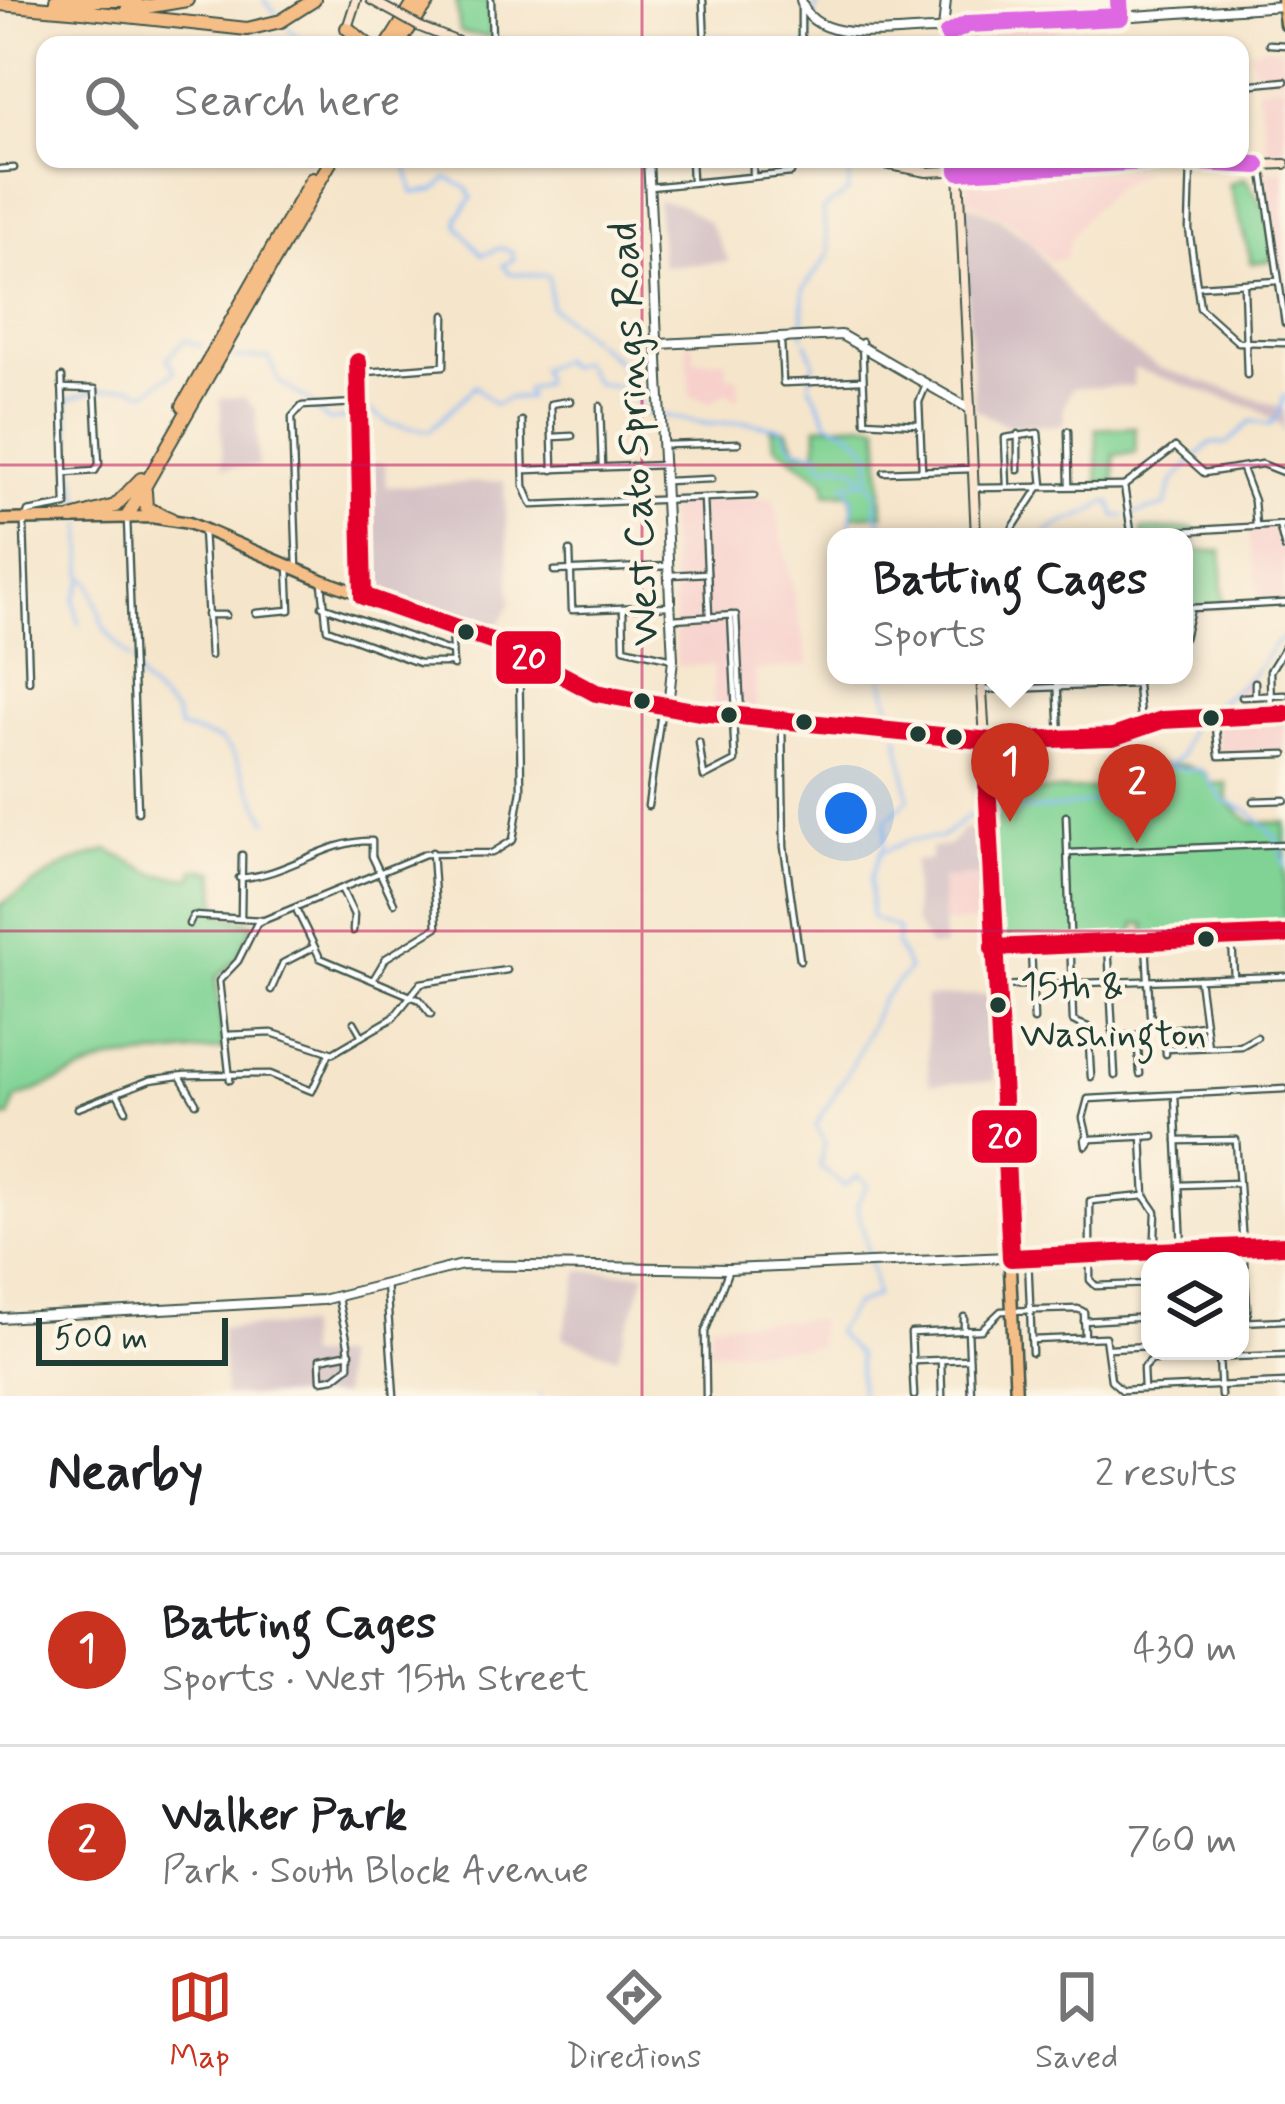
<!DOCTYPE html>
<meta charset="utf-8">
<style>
body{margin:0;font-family:Mynerve,sans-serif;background:#f2f2f2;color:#202124}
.controls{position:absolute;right:36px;bottom:36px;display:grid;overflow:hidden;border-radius:24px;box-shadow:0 3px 9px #0004}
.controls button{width:108px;height:108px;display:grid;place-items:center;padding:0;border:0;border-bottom:3px solid #e0e0e0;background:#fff;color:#202124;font:60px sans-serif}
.scale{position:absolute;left:36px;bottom:30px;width:192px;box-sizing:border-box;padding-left:12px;border:6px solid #1f3d34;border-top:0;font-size:33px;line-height:42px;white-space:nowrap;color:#1f3d34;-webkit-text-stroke:9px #fcf5e5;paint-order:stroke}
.you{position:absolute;left:846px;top:813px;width:42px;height:42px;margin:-30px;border:9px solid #fff;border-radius:50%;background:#1a73e8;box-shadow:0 0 0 18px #1a73e833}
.badge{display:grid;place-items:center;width:78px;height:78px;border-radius:50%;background:#c8321e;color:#fff;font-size:39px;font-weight:700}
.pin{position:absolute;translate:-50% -99px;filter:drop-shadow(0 3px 6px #0008)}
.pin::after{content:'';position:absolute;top:63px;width:42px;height:36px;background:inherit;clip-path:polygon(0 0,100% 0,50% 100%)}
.popup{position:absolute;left:827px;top:528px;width:366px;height:156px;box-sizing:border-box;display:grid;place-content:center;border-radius:24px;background:#fff;filter:drop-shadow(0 3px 9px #0005);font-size:39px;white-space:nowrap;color:#757577}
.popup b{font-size:45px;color:#202124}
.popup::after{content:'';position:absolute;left:50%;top:100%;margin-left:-24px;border:24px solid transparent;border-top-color:#fff}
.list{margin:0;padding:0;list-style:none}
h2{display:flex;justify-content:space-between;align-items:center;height:156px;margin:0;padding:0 48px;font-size:51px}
h2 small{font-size:39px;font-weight:400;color:#757577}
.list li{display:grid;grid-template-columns:78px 1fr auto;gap:36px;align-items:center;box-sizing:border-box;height:192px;padding:0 48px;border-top:3px solid #e0e0e0}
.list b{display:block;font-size:45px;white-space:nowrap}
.list p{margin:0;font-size:39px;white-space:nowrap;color:#757577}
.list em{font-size:39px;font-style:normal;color:#757577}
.icon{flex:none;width:66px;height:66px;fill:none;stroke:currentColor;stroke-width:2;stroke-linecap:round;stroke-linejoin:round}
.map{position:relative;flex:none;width:1285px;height:1396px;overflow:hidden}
.search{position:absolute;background:#fff;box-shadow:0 3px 9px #0004;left:36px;right:36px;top:36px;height:132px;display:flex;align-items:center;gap:30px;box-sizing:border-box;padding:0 42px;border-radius:24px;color:#757577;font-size:45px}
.sheet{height:540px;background:#fff}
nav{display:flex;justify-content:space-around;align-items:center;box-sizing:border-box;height:168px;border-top:3px solid #e0e0e0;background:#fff;font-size:33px;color:#757577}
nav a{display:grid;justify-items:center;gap:6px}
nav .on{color:#c8321e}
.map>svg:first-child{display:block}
.built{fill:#f7d0cc}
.industrial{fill:#d2bec3}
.green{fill:#80d394;stroke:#508864;stroke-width:3}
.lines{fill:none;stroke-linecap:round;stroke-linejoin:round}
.stream{stroke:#88bbf6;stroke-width:3}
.minor-casing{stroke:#3f564b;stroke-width:9}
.tertiary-casing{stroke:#3f564b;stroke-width:12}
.secondary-casing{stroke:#3f564b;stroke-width:12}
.primary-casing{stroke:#3f564b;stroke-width:15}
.motorway-casing{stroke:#3f564b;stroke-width:16}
.minor{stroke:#fff;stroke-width:4.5}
.tertiary{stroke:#fff;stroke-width:8}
.secondary{stroke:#fbe5cf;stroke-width:8}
.primary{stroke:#f6be87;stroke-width:10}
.motorway{stroke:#f6be87;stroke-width:12}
.secondary-bridge-casing{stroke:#3f564b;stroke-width:12;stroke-linecap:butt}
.secondary-bridge{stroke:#fbe5cf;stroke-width:8}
.bus-1-casing{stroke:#fcf5e5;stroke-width:27}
.bus-2-casing{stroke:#fcf5e5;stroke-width:27}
.bus-1{stroke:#e4002b;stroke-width:18}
.bus-2{stroke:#dd68e1;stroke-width:18}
.grid{fill:none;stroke:#c2185b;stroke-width:3;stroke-opacity:0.55}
.bus-dot{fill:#1f3d34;stroke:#fcf5e5;stroke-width:4.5}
.labels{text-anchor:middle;stroke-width:9;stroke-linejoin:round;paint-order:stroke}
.bus-label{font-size:39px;fill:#1f3d34;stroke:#fcf5e5;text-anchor:start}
.street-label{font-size:42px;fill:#1f3d34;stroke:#fcf5e5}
.line-badge{stroke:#fcf5e5;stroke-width:4.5}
.badge-label{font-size:33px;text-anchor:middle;font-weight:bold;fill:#fff}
</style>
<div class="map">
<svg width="1285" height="1396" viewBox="0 0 1285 1396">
<rect width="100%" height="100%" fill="#fcf5e5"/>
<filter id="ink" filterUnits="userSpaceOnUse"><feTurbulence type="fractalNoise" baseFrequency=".00833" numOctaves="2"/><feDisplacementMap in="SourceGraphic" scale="24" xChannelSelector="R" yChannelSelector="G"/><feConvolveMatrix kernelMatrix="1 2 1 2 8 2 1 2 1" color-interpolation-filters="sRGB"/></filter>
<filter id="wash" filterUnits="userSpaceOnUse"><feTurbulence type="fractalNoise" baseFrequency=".004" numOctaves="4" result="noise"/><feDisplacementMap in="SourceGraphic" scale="48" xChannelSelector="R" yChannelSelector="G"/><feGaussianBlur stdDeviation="2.7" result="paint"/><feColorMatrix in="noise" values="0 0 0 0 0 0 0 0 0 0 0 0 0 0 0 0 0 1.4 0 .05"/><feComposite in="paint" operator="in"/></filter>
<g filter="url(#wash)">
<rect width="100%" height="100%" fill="#f5e5cb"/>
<!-- built -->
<g class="built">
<polygon points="1056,23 1057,45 955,45 953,38 959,30"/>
<polygon points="1267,46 1282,49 1285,77 1256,81 1250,50"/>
<polygon points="1285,83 1285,158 1269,158 1257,87"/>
<polygon points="1147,170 1115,188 1090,212 1072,236 1065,259 1049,260 1016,225 966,198 971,177"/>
<polygon points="1285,170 1285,310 1267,173"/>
<polygon points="687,343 693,343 694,361 726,360 727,377 738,377 739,400 726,392 711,402 690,396"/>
<polygon points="774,498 809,665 755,671 757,718 713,713 713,665 677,666 668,501"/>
<polygon points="1285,526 1285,600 1260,601 1248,528"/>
<polygon points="1251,673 1253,715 1285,714 1285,754 1219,756 1215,717 1234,716 1238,685"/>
<polygon points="990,875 992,922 941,924 941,877"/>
<polygon points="812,1319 819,1321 819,1347 707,1351 711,1323"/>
</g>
<!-- industrial -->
<g class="industrial">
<polygon points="657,200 682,205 709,223 730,262 662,266"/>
<polygon points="961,201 997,217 1030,242 1092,325 1158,367 1277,406 1285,412 1285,435 1280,424 1256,409 1134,368 1133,386 1072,388 1064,405 1064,425 1008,426 975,409"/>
<polygon points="244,397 256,410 258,466 223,468 220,398"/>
<polygon points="385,463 387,487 504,481 511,603 493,634 367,589 362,464"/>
<polygon points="988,826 990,875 941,878 944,947 930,947 914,921 914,861 931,860 931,848 949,846 963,829"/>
<polygon points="990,994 994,1081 929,1084 925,997"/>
<polygon points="580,1271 646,1273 617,1357 562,1337"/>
<polygon points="305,1326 306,1356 341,1356 342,1396 225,1396 220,1328"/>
</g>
<!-- green -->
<g class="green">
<polygon points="456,0 490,0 490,37 460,32"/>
<polygon points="1245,178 1267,212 1274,260 1252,263 1229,184"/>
<polygon points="867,423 879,425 883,514 853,516 851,493 826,494 825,481 775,445 771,428 787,430 798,451 817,452 817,426"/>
<polygon points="1135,427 1136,453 1114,455 1115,483 1098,484 1096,429"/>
<polygon points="1194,529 1195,551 1222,551 1223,606 1194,608 1184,638 1184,537 1142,537 1142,530"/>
<polygon points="1183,765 1205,773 1211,784 1227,783 1228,803 1252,823 1285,822 1285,935 1146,942 1145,924 1135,924 1135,942 993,948 986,793 1144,787 1144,766"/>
<polygon points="108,850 155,874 193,878 195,869 215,871 218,914 254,923 238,957 216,978 224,1049 109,1060 15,1099 10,1117 0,1117 0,905 66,864"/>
</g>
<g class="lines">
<!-- stream -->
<g class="stream">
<polyline points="264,0 276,13"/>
<polyline points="814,16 818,0"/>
<polyline points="289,28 305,45"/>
<polyline points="808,45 811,27"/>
<polyline points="405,159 413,193 436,190 447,178 467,188 472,198 458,217 458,226 482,255 501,248 512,252 514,259 503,265 510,273 549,276 551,307 618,361 642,412 708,424 746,422 781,428 795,449 817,452 825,468 838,463 856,469 865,481 845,484 853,499 850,537"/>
<polyline points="803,336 803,290 830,253 822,210 848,192 851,164"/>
<polyline points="806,342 814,361 810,380"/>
<polyline points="234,358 269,358 279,382 312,403"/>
<polyline points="810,385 828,422 850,431 870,450 870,484 878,493 876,512 882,523 878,537"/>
<polyline points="97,391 130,386 146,393 175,371 167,358 185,340 201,346"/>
<polyline points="314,408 329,421 354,417"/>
<polyline points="1279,413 1285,395"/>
<polyline points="360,415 372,412 390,424 429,431 475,386 495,405 508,398 528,398 526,390 545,382 540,369 560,360 568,367 581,362 595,383 627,388"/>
<polyline points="74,470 67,400 94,391"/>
<polyline points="75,474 82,509"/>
<polyline points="1129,515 1165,506 1173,481 1210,443 1227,444 1251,421 1270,425 1277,416"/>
<polyline points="83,523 83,575 90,582 104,628 129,659"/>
<path d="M1042,537C1061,517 1087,520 1104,502H1111L1115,516H1124"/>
<polyline points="79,624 74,601 84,577"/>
<polyline points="134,661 141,681 175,713 179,728 220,740 232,752 268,822"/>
<polyline points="882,675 895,726"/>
<path d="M1212,707C1225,698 1249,679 1259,668C1269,655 1268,646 1285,637"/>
<polyline points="1168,766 1180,757 1191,724"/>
<path d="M994,812C1046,806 1109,816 1138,766L1201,770L1224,801L1248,810L1279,841"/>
<polyline points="1280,846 1285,866"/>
<polyline points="879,854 909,840 941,838 969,816 983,814"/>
<polyline points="541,1395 542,1396"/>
<path d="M861,1396L858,1355L835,1332L854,1305L876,1296C872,1264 864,1237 857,1204L868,1184L858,1176L844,1186L820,1166L825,1144L816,1125L855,1060L882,999L909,970L896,944L899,929L871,917V877L885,842L886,821L909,798L898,735"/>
</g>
</g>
</g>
<g filter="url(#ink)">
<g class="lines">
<!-- minor casing -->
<g class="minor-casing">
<g id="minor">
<polyline points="491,0 492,45"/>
<polyline points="703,0 705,45"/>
<polyline points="801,4 801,45"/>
<polyline points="1269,44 1285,45"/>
<polyline points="1244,85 1285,81"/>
<polyline points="691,159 692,180"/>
<polyline points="753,159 753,174"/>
<polyline points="310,160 311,159"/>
<polyline points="1191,164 1189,229 1200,308 1238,342 1285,343"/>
<polyline points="1262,165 1285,323"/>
<polyline points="0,169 14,168"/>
<polyline points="650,187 791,173"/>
<polyline points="1200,286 1278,281"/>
<polyline points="1244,287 1247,375"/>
<polyline points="781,341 783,383 862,380"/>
<polyline points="862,342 865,421 918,424"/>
<polyline points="62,388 95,389 99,464 95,471 66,473"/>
<polyline points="600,406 602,467"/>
<polyline points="522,421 524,486 532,505 754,496"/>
<polyline points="1068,431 1069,485"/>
<polyline points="1018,434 1018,470"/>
<polyline points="553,437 572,436"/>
<polyline points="663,445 738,443"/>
<polyline points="1242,469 1254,501 1256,526"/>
<polyline points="527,470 665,465"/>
<polyline points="553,470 551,404 570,401"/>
<polyline points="922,470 919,402 927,383"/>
<polyline points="884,472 973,469"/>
<polyline points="666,481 712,479"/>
<polyline points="1124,486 1175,447 1204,473 1262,464 1285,473"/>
<polyline points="1124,486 1131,531"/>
<polyline points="1007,487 1005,438 1038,433 1043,486"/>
<polyline points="975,488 1124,486"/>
<polyline points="704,498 709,617"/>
<polyline points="127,518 138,812"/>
<polyline points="1279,525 1285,548"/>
<polyline points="203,530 210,656"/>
<polyline points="1007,537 1040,486"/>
<polyline points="1077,537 1285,525"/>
<polyline points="570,551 572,610 670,606"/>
<polyline points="297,568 292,417 302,406 356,403"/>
<polyline points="554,571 669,566"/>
<polyline points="671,575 707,573"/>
<polyline points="322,583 327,629 419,663 453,663"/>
<polyline points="363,590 356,382 366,372 444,366 445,315"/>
<polyline points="322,606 452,652"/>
<polyline points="623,608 624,648 673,659"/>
<polyline points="256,613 290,610 288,566"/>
<polyline points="207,615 226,615"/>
<polyline points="731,615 736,712"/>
<polyline points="672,619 736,615 741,716"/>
<polyline points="451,629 453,666"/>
<polyline points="1184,638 1191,608 1285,603"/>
<polyline points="1057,675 1060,739"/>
<polyline points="1136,675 1141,727"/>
<polyline points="29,681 24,525 28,512 66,505 62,377"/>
<polyline points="1255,682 1255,696"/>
<polyline points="982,690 1136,684"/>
<polyline points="1242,697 1285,695"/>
<polyline points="1271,714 1270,671 1285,647"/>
<polyline points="1215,717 1219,756 1285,754"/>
<polyline points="782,721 784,847 800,960"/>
<polyline points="699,742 704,777 735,761 733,718"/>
<polyline points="1254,801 1285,800"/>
<polyline points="648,806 662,706"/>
<polyline points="1066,816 1073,1021 1088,1027 1091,1077"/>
<polyline points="1069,853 1285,844"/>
<path d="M239,878C288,876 324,840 372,841V856L394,903"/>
<polyline points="342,890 354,915 353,931"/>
<polyline points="297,911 320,958 420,1000 431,1014"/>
<polyline points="241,918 242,855"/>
<polyline points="189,924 193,916 261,920"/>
<polyline points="1232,938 1234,978"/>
<polyline points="1146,942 1150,1015 1165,1030 1166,1054"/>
<polyline points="1108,943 1115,1076"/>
<polyline points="1031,947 1034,1020"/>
<polyline points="1199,979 1208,1047"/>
<polyline points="373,980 386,958 437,927 432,852"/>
<polyline points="997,986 1285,976"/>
<polyline points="271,990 283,963 314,947"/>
<polyline points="354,1022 362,1036"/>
<polyline points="1166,1030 1202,1025"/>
<polyline points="226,1035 272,1033 333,1053 393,1018 421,983 507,970 500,971"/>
<polyline points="1113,1036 1137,1035 1140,1074"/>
<polyline points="1166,1049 1241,1046 1257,1037"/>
<polyline points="180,1076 196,1103"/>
<polyline points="230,1080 219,981 238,961 257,923 425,854 492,853 513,840 521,790 519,653"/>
<polyline points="118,1095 126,1110"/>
<polyline points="1175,1095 1182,1249"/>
<polyline points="78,1108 150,1080 185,1075 270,1074 312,1091 329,1054"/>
<polyline points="1142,1137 1145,1196 1156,1212 1154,1261"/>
<polyline points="1085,1139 1086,1146 1091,1139 1154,1136"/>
<polyline points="1088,1139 1083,1118 1088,1099 1285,1089"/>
<polyline points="1177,1141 1236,1140 1248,1322"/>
<polyline points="1179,1185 1238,1183"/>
<polyline points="1145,1196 1090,1201 1090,1280 1096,1286 1150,1284"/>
<polyline points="1028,1257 1032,1353"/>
<polyline points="386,1283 394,1396"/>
<path d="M338,1297C341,1321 351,1342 349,1366L334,1378L321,1380L320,1359L350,1353"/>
<polyline points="964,1317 964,1330"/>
<polyline points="1084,1321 1150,1317"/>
<polyline points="1240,1322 1285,1320"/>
<polyline points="968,1330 971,1396"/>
<polyline points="1032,1340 1105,1337 1111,1380 1122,1390 1285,1383"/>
<polyline points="1109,1348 1150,1346"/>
<polyline points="1219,1356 1221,1396"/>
<polyline points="941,1360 942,1396"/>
<polyline points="915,1361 969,1359"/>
<polyline points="1144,1389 1143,1368 1151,1360 1285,1355"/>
<polyline points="706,1396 705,1332 729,1269"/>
<polyline points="914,1396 911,1333 981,1330 1001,1311 1078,1309 1084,1312 1085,1337"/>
</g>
</g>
<!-- tertiary casing -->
<g class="tertiary-casing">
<g id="tertiary">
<path d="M801,0C813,49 903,28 943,30"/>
<polyline points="946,0 943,30 951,45"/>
<polyline points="953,28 1283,6"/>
<polyline points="648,159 673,659 668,707"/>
<polyline points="959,159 959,171"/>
<polyline points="659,344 841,335 970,409"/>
<polyline points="993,948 1285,935"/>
<polyline points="0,1318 322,1300 462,1265 729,1269 1285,1245"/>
</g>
</g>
<!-- secondary casing -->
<g class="secondary-casing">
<g id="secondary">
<polyline points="371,0 397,14"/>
<polyline points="420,27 466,45"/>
<polyline points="347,28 356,0"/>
<polyline points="858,159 927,172 1164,160 1257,165"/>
<polyline points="1257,165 1285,164"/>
<polyline points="959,171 976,537"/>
<polyline points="981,675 985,740"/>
</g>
</g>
<!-- primary casing -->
<g class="primary-casing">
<g id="primary">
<polyline points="1282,0 1285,24"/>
<polyline points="0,520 151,517 189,523 322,580 511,648 596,693 699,712 991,741 1113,737 1162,720 1285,714"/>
<polyline points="985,741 1016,1396"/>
</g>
</g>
<!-- motorway casing -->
<g class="motorway-casing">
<g id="motorway">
<polyline points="56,0 136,0"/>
<polyline points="0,4 94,12"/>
<polyline points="127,10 187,0"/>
<polyline points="90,12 247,29 281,21 314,0"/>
<polyline points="347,28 368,45"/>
<polyline points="388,45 416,0"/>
<polyline points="397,45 430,0"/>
<polyline points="455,45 455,43"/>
<polyline points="183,406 312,179"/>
<polyline points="145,491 146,508 171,519"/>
<polyline points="127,517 332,159"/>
<polyline points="72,518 115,506 141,479"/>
</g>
</g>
<!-- minor -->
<use href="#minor" class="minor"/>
<!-- tertiary -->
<use href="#tertiary" class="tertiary"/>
<!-- secondary -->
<use href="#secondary" class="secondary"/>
<!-- primary -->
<use href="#primary" class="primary"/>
<!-- motorway -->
<use href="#motorway" class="motorway"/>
<!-- secondary-bridge casing -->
<g class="secondary-bridge-casing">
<polyline id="secondary-bridge" points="397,14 420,27"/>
</g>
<!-- secondary-bridge -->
<use href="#secondary-bridge" class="secondary-bridge"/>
<!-- bus-1 casing -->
<g class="bus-1-casing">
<g id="bus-1">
<polyline points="358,362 363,596 511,648 596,693 699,712 991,741 1113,737 1162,720 1285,714"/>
<polyline points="985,741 1011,1258 1285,1245"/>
<polyline points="993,948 1285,935"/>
</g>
</g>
<!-- bus-2 casing -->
<g class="bus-2-casing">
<g id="bus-2">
<polyline points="948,34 968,24 1120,17 1119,0"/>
<polyline points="959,159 959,171 1164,160 1257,165"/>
</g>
</g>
<!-- bus-1 -->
<use href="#bus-1" class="bus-1"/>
<!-- bus-2 -->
<use href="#bus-2" class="bus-2"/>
</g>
</g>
<!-- grid -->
<path class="grid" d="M642,0V45M642,159V1396M0,465H1285M0,931H1285"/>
<!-- markers -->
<g class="bus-dot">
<circle cx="466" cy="632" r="10"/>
<circle cx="642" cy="701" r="10"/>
<circle cx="729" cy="715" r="10"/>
<circle cx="1211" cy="718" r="10"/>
<circle cx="804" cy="722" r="10"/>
<circle cx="918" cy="734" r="10"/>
<circle cx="954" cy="737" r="10"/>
<circle cx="1206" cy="939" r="10"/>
<circle cx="998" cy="1005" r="10"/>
</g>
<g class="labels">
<!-- bus labels -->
<g class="bus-label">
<text x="1020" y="998">15th &amp;<tspan x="1020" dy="48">Washington</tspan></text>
</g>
<!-- street labels -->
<g class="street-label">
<text transform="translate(632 434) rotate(-93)" y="15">West Cato Springs Road</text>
</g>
</g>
<g class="line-badge">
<rect x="494" y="629" width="69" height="57" rx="12" fill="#e4002b"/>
<rect x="970" y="1108" width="69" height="57" rx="12" fill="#e4002b"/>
</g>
<g class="badge-label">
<text x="529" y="669">20</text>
<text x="1005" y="1148">20</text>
</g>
</svg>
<div class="controls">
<button><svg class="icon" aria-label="layers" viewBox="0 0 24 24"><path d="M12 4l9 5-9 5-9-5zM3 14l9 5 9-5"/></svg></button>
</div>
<div class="scale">500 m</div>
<div class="you"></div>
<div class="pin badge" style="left:1010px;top:822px">1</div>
<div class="popup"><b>Batting Cages</b>Sports</div>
<div class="pin badge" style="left:1137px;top:843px">2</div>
<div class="search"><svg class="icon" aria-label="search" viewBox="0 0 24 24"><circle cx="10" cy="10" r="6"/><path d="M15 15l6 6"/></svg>Search here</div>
</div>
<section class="sheet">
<h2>Nearby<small>2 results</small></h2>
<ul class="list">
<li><span class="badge">1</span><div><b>Batting Cages</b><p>Sports · West 15th Street</p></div><em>430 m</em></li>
<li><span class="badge">2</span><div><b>Walker Park</b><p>Park · South Block Avenue</p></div><em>760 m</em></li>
</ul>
</section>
<nav>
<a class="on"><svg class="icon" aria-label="map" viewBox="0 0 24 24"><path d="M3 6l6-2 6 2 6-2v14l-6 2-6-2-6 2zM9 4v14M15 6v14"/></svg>Map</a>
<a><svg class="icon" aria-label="directions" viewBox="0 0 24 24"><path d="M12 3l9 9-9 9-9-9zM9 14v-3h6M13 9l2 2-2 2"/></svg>Directions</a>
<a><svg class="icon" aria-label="saved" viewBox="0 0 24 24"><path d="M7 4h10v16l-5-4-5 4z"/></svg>Saved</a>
</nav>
